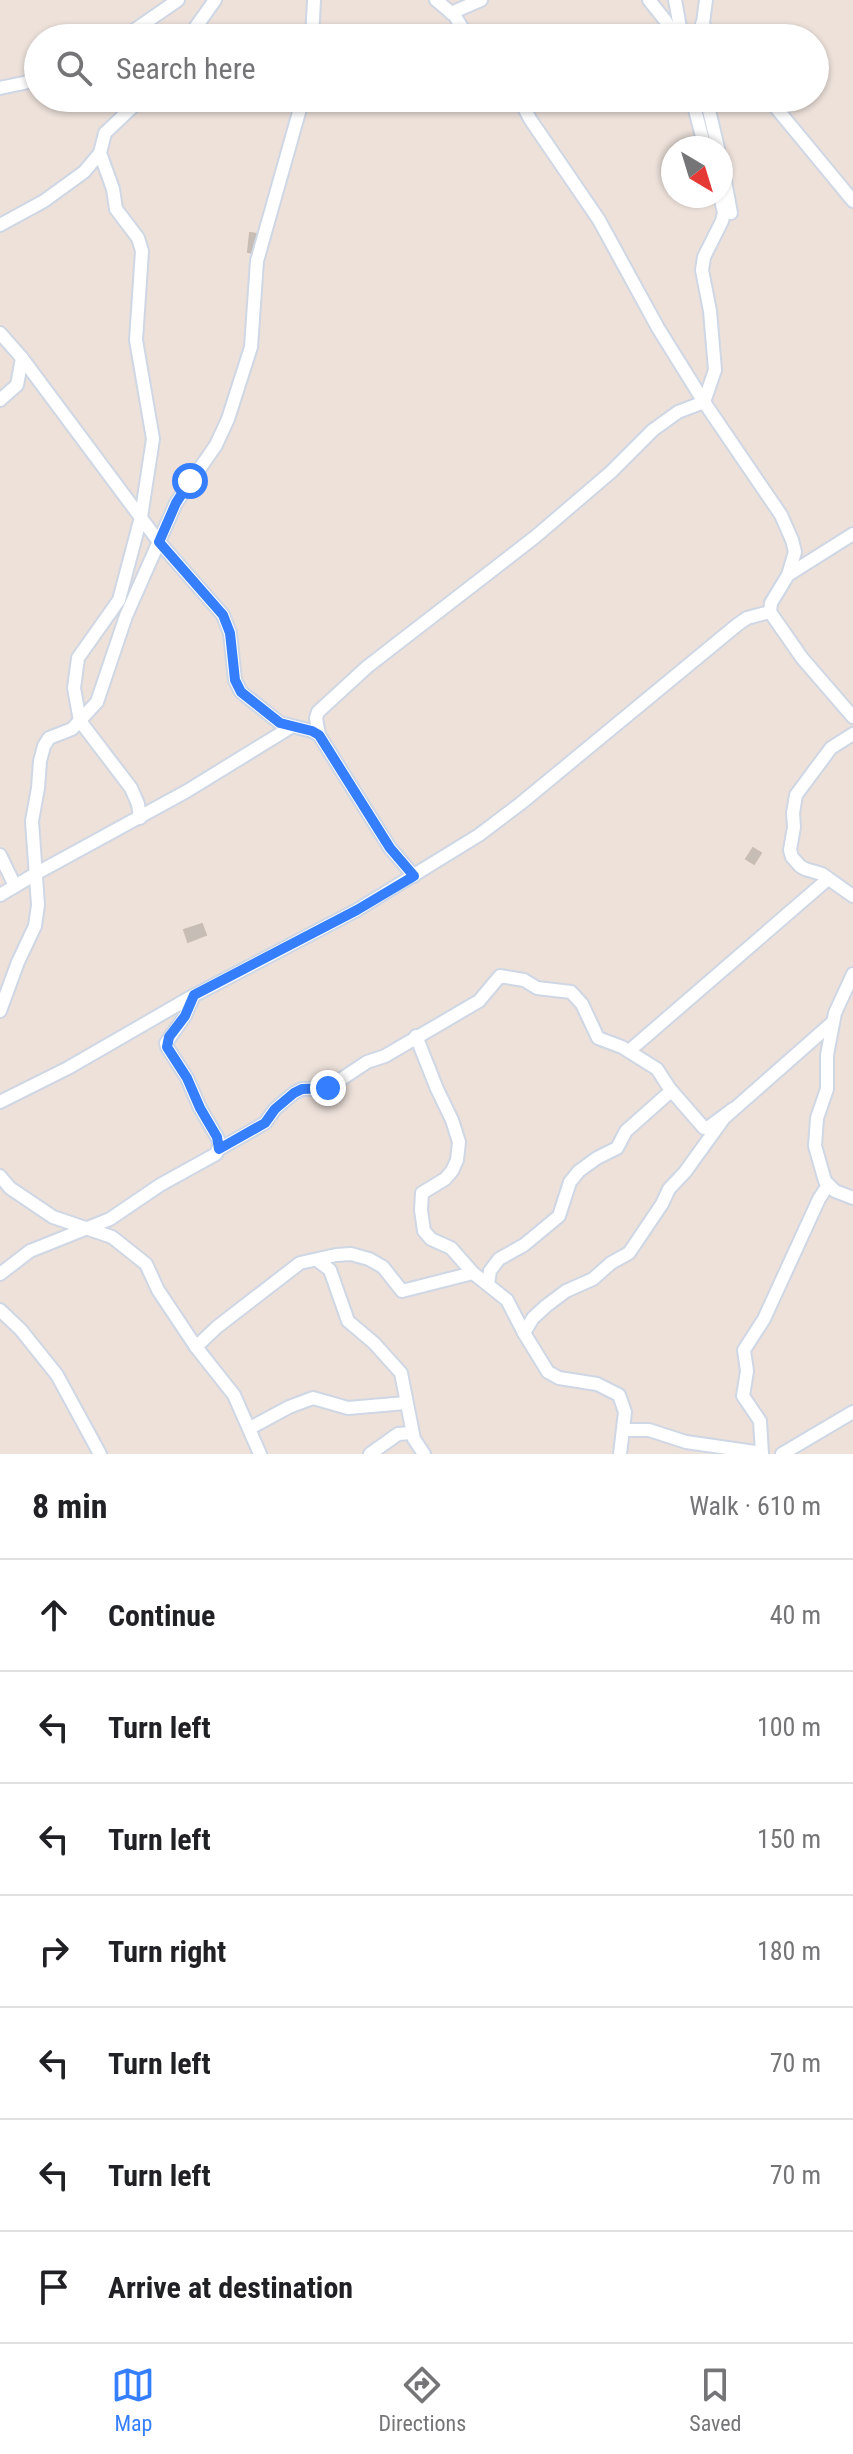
<!DOCTYPE html>
<meta charset="utf-8">
<style>
body{margin:0;font-family:"Roboto Condensed",sans-serif;background:#f2f2f2;color:#202124}
.compass{position:absolute;left:661px;top:136px;width:72px;height:72px;border-radius:50%;background:#fff;box-shadow:0 2px 6px #0004;rotate:142deg}
.stop{position:absolute;width:24px;height:24px;margin:-18px;border:6px solid #357fff;border-radius:50%;background:#fff}
.stop.end{background:#357fff;border-color:#fff;box-shadow:0 2px 8px #0008}
.list{margin:0;padding:0;list-style:none}
h2{display:flex;justify-content:space-between;align-items:center;height:104px;margin:0;padding:0 32px;font-size:34px}
h2 small{font-size:26px;font-weight:400;color:#757577}
.list li{display:grid;grid-template-columns:52px 1fr auto;gap:24px;align-items:center;box-sizing:border-box;height:112px;padding:0 32px;border-top:2px solid #e0e0e0}
.list b{display:block;font-size:30px;white-space:nowrap}
.list em{font-size:26px;font-style:normal;color:#757577}
.icon{flex:none;width:44px;height:44px;fill:none;stroke:currentColor;stroke-width:2;stroke-linecap:round;stroke-linejoin:round}
.map{position:relative;flex:none;width:853px;height:1454px;overflow:hidden}
.search{position:absolute;background:#fff;box-shadow:0 2px 6px #0004;left:24px;right:24px;top:24px;height:88px;display:flex;align-items:center;gap:20px;box-sizing:border-box;padding:0 28px;border-radius:44px;color:#757577;font-size:30px}
.sheet{height:888px;background:#fff}
nav{display:flex;justify-content:space-around;align-items:center;box-sizing:border-box;height:112px;border-top:2px solid #e0e0e0;background:#fff;font-size:22px;color:#757577}
nav a{display:grid;justify-items:center;gap:4px}
nav .on{color:#357fff}
.map>svg:first-child{display:block}
.building{fill:#c5bdb6;stroke:#c9bdb3;stroke-width:2}
.lines{fill:none;stroke-linecap:round;stroke-linejoin:round}
.street-casing{stroke:#cfd7e4;stroke-width:16}
.street{stroke:#fff;stroke-width:12}
.route{stroke:#357fff;stroke-width:10}
</style>
<div class="map">
<svg width="853" height="1454" viewBox="0 0 853 1454">
<rect width="100%" height="100%" fill="#ede1da"/>
<!-- building -->
<g class="building">
<polygon points="250,233 257,234 254,253 248,252"/>
<polygon points="753,848 761,853 754,864 746,859"/>
<polygon points="202,924 206,935 188,942 184,930"/>
</g>
<g class="lines">
<!-- street casing -->
<g class="street-casing">
<g id="street">
<polyline points="436,0 455,16 468,38"/>
<polyline points="649,0 665,20 675,38"/>
<polyline points="675,0 682,38"/>
<polyline points="451,13 481,0"/>
<polyline points="702,24 714,38"/>
<polyline points="123,38 178,0"/>
<polyline points="188,38 215,0"/>
<polyline points="312,38 314,0"/>
<polyline points="701,38 706,0"/>
<polyline points="0,88 38,80"/>
<polyline points="519,98 530,119 599,220 658,328 704,402 781,515 792,540 795,552 788,575 771,603 770,612 802,658 853,717"/>
<polyline points="692,98 705,148"/>
<polyline points="706,98 718,148"/>
<polyline points="768,98 853,201"/>
<polyline points="100,153 113,189 116,209 138,238 142,251 136,340 153,439 141,517 119,600 78,658 74,688 80,721 131,788 138,804 140,818"/>
<polyline points="721,160 731,213"/>
<polyline points="0,225 44,201 84,172 100,153 105,133 142,98"/>
<polyline points="0,333 22,358 159,542 223,615 230,633 235,680 241,692 280,723 312,731 319,735 390,848 414,876"/>
<polyline points="0,400 17,385 22,358"/>
<polyline points="788,575 853,534"/>
<polyline points="853,734 831,748 796,795 793,813 794,827 790,850 792,857 800,866 805,869 822,874 853,896"/>
<polyline points="319,735 316,718 318,712 367,667 535,537 611,472 653,430 678,412 704,402 715,370 710,311 702,270 704,257 722,221 724,213 720,196"/>
<polyline points="0,855 15,886"/>
<polyline points="0,895 37,873 187,791 291,727"/>
<polyline points="853,974 835,1013 827,1055 827,1089 817,1118 815,1146 825,1181 835,1191 853,1198"/>
<polyline points="0,1011 18,962 35,926 38,905 32,821 38,788 40,761 44,746 49,738 72,729 97,702 126,616 176,503 216,445 228,419 251,347 257,261 303,98"/>
<polyline points="416,1036 437,1089 452,1120 459,1142 457,1160 452,1171 445,1179 422,1193 421,1210 424,1231 431,1239 451,1248 473,1273 507,1300 524,1333 548,1372 559,1378 597,1384 619,1395 625,1412 620,1454"/>
<polyline points="629,1051 828,879"/>
<polyline points="0,1102 68,1068 191,997 357,910 479,835 520,804 737,625 747,618 770,612"/>
<polyline points="219,1149 265,1123 275,1109 294,1093 302,1089 328,1088 367,1062 385,1056 479,1001 500,976 524,980 537,988 571,992 582,1004 598,1038 622,1047 657,1069 670,1089 704,1128 709,1127 733,1109"/>
<polyline points="0,1176 10,1188 53,1217 112,1237 146,1264 158,1290 196,1347 234,1395 260,1454"/>
<polyline points="317,1260 330,1270 348,1321 374,1343 401,1373 414,1439 424,1454"/>
<polyline points="0,1274 30,1251 110,1219 160,1185 216,1154 220,1145 217,1137 200,1108 187,1078 167,1047 166,1043 185,1016 194,995"/>
<polyline points="488,1284 490,1271 499,1259 524,1245 559,1216 570,1182 579,1171 597,1158 617,1148 626,1131 671,1091"/>
<polyline points="0,1310 21,1330 57,1375 100,1454"/>
<polyline points="524,1333 533,1318 546,1306 566,1291 593,1279 611,1263 629,1253 662,1204 669,1189 685,1172 724,1118 833,1022"/>
<polyline points="196,1347 217,1327 300,1263 336,1255 351,1254 369,1259 383,1267 402,1291 473,1273"/>
<polyline points="250,1428 289,1407 313,1398 348,1408 406,1403"/>
<polyline points="624,1430 649,1430 686,1442 762,1453"/>
<polyline points="370,1454 398,1434 412,1433"/>
<polyline points="762,1454 760,1421 743,1396 747,1371 744,1350 764,1319 819,1199 828,1185"/>
<polyline points="782,1454 853,1412"/>
</g>
</g>
<!-- street -->
<use href="#street" class="street"/>
</g>
<g class="lines">
<!-- route -->
<polyline class="route" points="190,481 176,503 159,542 223,615 230,633 235,680 241,692 280,723 312,731 319,735 390,848 414,876 357,910 194,995 185,1016 169,1037 167,1047 187,1078 200,1108 217,1137 219,1149 265,1123 275,1109 294,1093 302,1089 328,1088"/>
</g>
</svg>
<svg class="compass" viewBox="-18 -18 36 36"><path d="M0-13l5 13h-10z" fill="#e53935"/><path d="M0 13l5-13h-10z" fill="#757577"/></svg>
<div class="stop" style="left:190px;top:481px"></div>
<div class="stop end" style="left:328px;top:1088px"></div>
<div class="search"><svg class="icon" aria-label="search" viewBox="0 0 24 24"><circle cx="10" cy="10" r="6"/><path d="M15 15l6 6"/></svg>Search here</div>
</div>
<section class="sheet">
<h2>8 min<small>Walk · 610 m</small></h2>
<ul class="list">
<li><svg class="icon" aria-label="ahead" viewBox="0 0 24 24"><path d="M12 20V5M6 11l6-6 6 6"/></svg><div><b>Continue</b></div><em>40 m</em></li>
<li><svg class="icon" aria-label="left" viewBox="0 0 24 24"><path d="M17 20v-9H6M10 6l-5 5 5 5"/></svg><div><b>Turn left</b></div><em>100 m</em></li>
<li><svg class="icon" aria-label="left" viewBox="0 0 24 24"><path d="M17 20v-9H6M10 6l-5 5 5 5"/></svg><div><b>Turn left</b></div><em>150 m</em></li>
<li><svg class="icon" aria-label="right" viewBox="0 0 24 24"><path d="M7 20v-9h11M14 6l5 5-5 5"/></svg><div><b>Turn right</b></div><em>180 m</em></li>
<li><svg class="icon" aria-label="left" viewBox="0 0 24 24"><path d="M17 20v-9H6M10 6l-5 5 5 5"/></svg><div><b>Turn left</b></div><em>70 m</em></li>
<li><svg class="icon" aria-label="left" viewBox="0 0 24 24"><path d="M17 20v-9H6M10 6l-5 5 5 5"/></svg><div><b>Turn left</b></div><em>70 m</em></li>
<li><svg class="icon" aria-label="arrive" viewBox="0 0 24 24"><path d="M6 21V4h12l-3 4 3 4H6"/></svg><div><b>Arrive at destination</b></div></li>
</ul>
</section>
<nav>
<a class="on"><svg class="icon" aria-label="map" viewBox="0 0 24 24"><path d="M3 6l6-2 6 2 6-2v14l-6 2-6-2-6 2zM9 4v14M15 6v14"/></svg>Map</a>
<a><svg class="icon" aria-label="directions" viewBox="0 0 24 24"><path d="M12 3l9 9-9 9-9-9zM9 14v-3h6M13 9l2 2-2 2"/></svg>Directions</a>
<a><svg class="icon" aria-label="saved" viewBox="0 0 24 24"><path d="M7 4h10v16l-5-4-5 4z"/></svg>Saved</a>
</nav>
